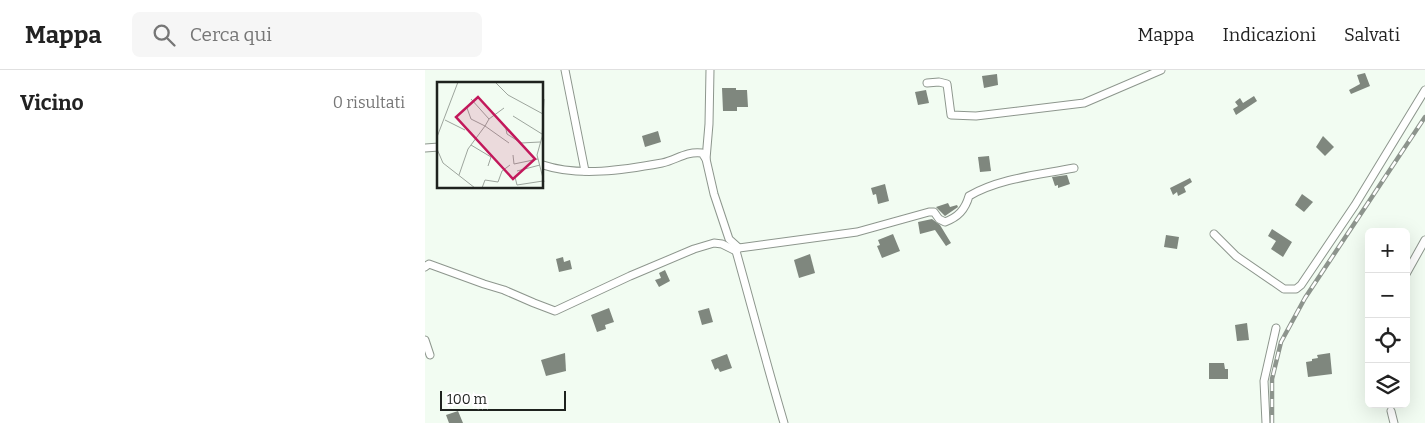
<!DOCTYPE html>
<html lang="it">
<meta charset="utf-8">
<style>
body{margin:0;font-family:Bitter,serif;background:#f6f6f6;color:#222}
.controls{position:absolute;right:15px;bottom:15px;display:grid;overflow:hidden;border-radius:8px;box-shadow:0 5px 20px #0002}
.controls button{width:45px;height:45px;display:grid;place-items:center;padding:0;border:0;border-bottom:1px solid #e0e0e0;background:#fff;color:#222;font:25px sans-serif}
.scale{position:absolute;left:15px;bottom:12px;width:126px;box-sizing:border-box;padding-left:5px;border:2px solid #1e221e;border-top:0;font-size:14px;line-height:18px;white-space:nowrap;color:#1e221e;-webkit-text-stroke:4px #fff;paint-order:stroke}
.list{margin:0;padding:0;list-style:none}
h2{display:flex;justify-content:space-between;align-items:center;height:65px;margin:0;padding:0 20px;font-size:21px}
h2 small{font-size:16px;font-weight:400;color:#767676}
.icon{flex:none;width:28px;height:28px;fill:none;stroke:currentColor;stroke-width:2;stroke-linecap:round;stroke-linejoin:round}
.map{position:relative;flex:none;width:1000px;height:353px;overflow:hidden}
header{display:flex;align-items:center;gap:30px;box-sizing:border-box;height:70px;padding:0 25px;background:#fff;border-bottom:1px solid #e0e0e0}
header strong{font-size:24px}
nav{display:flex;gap:28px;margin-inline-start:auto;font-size:18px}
.search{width:350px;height:45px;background:#f6f6f6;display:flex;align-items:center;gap:12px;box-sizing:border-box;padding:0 18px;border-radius:8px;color:#767676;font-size:19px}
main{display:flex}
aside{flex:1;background:#fff}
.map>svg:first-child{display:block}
.building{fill:#7f877e}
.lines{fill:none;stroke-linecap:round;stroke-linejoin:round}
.street-casing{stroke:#8d968d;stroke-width:9}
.street{stroke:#fff;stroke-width:7}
.rail-casing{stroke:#8d948d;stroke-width:4.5}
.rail{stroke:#fff;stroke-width:2.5;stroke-dasharray:8;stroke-linecap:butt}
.inset-road{fill:none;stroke:#9da59d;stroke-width:1}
.view{fill:#c2185b;fill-opacity:0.15;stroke:#c2185b;stroke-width:2.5}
.inset-edge{fill:none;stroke:#1e221e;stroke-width:2.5}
</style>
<header>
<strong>Mappa</strong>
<div class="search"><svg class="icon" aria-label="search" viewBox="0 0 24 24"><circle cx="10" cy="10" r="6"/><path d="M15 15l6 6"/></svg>Cerca qui</div>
<nav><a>Mappa</a><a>Indicazioni</a><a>Salvati</a></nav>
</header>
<main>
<aside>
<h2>Vicino<small>0 risultati</small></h2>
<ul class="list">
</ul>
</aside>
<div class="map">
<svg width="1000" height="353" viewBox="0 0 1000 353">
<rect width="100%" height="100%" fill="#f2fcf2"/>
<!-- building -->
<g class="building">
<polygon points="940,3 945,16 926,24 924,20 935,14 932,5"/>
<polygon points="572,4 573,15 559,18 557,6"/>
<polygon points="297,18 311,18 311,20 322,20 323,37 312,37 312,41 298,41"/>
<polygon points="501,20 504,33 493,35 490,22"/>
<polygon points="829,26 832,31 811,45 808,39 813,36 810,32 815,28 818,33"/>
<polygon points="233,61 236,72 220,77 217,66"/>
<polygon points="898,66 909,77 900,86 891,77"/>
<polygon points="564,86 566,101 555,102 553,87"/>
<polygon points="642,105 645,114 633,118 633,115 630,116 627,107"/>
<polygon points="765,108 767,112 759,117 761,122 753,126 752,122 748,125 745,118"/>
<polygon points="460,114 464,131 453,134 451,124 448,125 446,118"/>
<polygon points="877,124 888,132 879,142 870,135"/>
<polygon points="523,133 525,137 532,135 533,137 520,146 511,137"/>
<polygon points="507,149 515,155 526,173 521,176 510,160 495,164 493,152"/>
<polygon points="847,159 867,172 858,187 846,179 851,171 843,166"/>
<polygon points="468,164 475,181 457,188 452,176 455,175 453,170"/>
<polygon points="741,165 754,167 752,179 739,177"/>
<polygon points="385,184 390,203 374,208 369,190"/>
<polygon points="138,187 139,192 145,190 147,199 134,202 131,189"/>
<polygon points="240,200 245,211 234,217 230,210 236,208 234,203"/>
<polygon points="184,238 189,252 180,255 181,259 172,262 166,245"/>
<polygon points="284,238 288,252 277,255 273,241"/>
<polygon points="822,253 824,270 812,271 810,255"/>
<polygon points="140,283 141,301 121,306 116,290"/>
<polygon points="905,283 907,304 883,307 881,292 887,291 887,289 893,288 892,285"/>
<polygon points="302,284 307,298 295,302 293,298 290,300 286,290"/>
<polygon points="784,293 799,293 800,299 803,299 803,309 784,309"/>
<polygon points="33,341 38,353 24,353 21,345"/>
</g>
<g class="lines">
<!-- street casing -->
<g class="street-casing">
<g id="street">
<polyline points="140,0 160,101"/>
<polyline points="502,13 514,12 522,14 526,45 551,46 659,33 736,0"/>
<polyline points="0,78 14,77"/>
<polyline points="281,89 284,54 285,0"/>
<path d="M118,95C154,107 199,100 237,93C252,90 260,81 277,83L281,89L289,124L304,169L314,178"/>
<polyline points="789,164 811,186 859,219 871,219 876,215 930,135 1000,20"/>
<polyline points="0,197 4,194 59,214 79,220 109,233 130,241 205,206 269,179 289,173 297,174 311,181"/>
<polyline points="981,204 1000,170"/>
<polyline points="0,270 5,285"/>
<polyline points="966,341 969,353"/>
<path d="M359,353C342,296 327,238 311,181L314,178L432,162L504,142H509L514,149L520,152C533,147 540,140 544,126C575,108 614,105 649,98"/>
<polyline points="841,353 839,311 851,258"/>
</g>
</g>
<!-- street -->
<use href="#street" class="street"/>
<!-- rail casing -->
<g class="rail-casing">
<polyline id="rail" points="847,353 847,309 856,272 880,228 1000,47"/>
</g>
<!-- rail -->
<use href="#rail" class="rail"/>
</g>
<!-- overview -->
<g transform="translate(12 12)">
<rect width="106" height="106" fill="#f2fcf2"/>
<path class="inset-road" d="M58,0L71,13L106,32M34,17L52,37L48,44M107,17L105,55L100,73L107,100M24,31L30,26L34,37L48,44M76,34L105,52M52,37L67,26M8,38L28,48M69,47L70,52L84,61L103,60M0,55L21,0M34,63L54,75L51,84M0,67L6,81L38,106M76,73L77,82L101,77M80,89L103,83M22,93L31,67L48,44L72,61M78,95L80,103L106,99M45,106L48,98L61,100L65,89L73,83"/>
<path class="view" d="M41,15L98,77L76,97L19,35Z"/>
<rect width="106" height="106" class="inset-edge"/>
</g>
</svg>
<div class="controls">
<button>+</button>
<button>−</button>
<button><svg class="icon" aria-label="locate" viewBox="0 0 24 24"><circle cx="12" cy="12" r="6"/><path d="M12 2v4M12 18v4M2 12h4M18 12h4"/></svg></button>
<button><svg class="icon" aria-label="layers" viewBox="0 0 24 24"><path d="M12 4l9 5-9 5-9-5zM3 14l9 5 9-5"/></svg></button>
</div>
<div class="scale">100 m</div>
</div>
</main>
